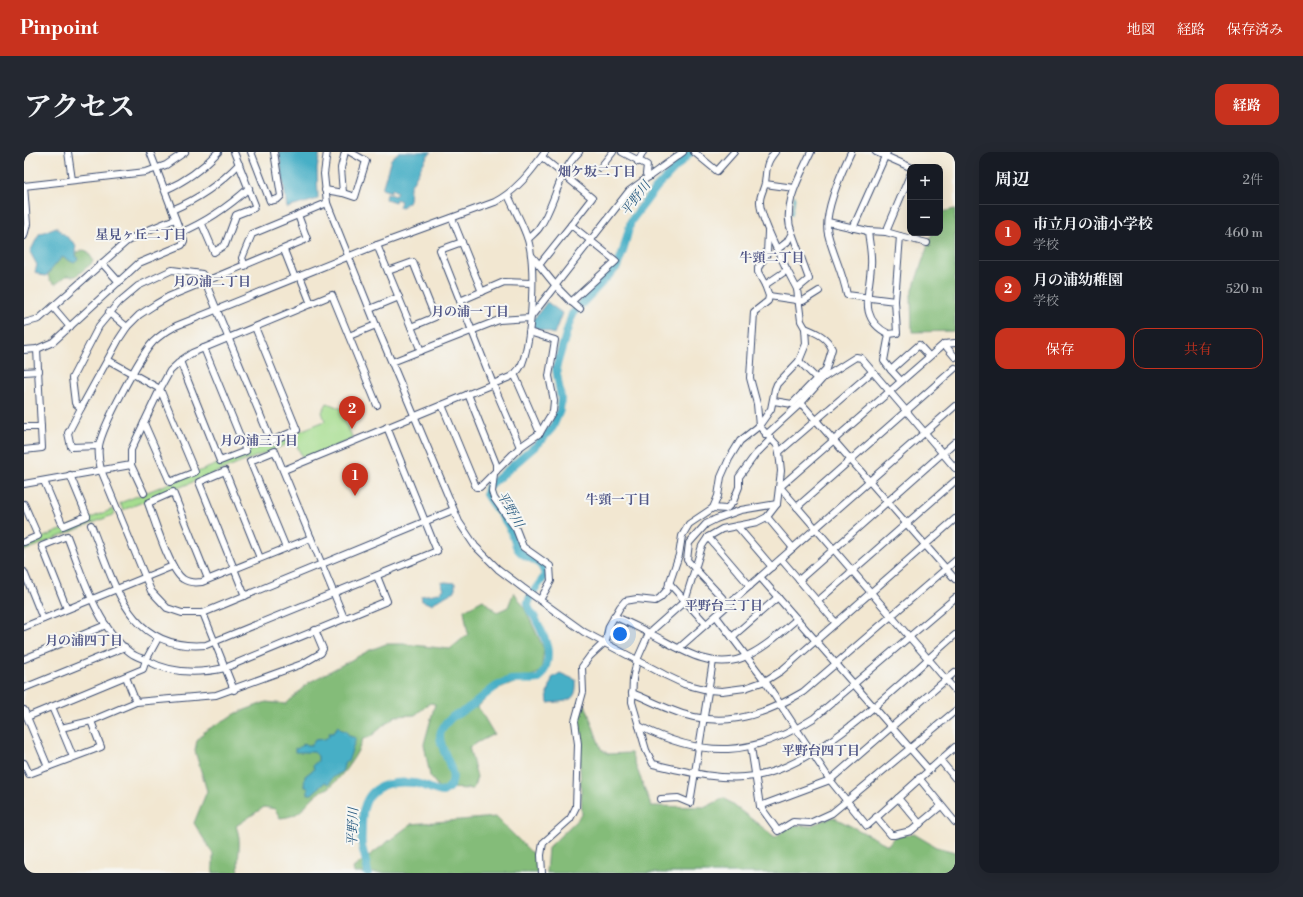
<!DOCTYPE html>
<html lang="ja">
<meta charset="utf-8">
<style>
body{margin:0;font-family:"Libre Bodoni","Noto Serif JP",serif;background:#242831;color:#f1f3f6}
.controls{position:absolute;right:12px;top:12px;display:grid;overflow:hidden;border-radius:8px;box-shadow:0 4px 16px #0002}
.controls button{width:36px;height:36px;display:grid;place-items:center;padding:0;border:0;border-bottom:1px solid #363941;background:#171b24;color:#f1f3f6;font:20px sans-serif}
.you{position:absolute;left:596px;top:482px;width:14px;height:14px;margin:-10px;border:3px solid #fff;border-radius:50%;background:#1a73e8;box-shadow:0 0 0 6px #1a73e833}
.badge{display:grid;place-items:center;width:26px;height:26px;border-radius:50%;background:#c8321e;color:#fff;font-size:13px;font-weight:700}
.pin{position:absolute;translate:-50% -33px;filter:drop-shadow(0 1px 2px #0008)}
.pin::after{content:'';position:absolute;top:21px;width:14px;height:12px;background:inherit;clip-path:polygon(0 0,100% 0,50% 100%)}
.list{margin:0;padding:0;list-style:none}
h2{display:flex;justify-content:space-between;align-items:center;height:52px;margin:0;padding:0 16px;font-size:17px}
h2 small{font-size:13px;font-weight:400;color:#9ea1a6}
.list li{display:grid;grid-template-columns:26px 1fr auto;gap:12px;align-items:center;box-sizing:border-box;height:56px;padding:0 16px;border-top:1px solid #363941}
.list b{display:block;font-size:15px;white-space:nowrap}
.list p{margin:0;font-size:13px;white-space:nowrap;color:#9ea1a6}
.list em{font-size:13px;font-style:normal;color:#9ea1a6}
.actions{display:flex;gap:8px;padding:12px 16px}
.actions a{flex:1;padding:9px 0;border:1px solid #c8321e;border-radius:12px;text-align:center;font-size:14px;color:#c8321e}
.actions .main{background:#c8321e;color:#fff}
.map{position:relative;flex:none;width:931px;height:721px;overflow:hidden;border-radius:12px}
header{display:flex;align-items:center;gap:24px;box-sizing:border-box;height:56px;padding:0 20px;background:#c8321e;color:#fff}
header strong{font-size:19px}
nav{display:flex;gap:22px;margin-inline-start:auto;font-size:14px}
.intro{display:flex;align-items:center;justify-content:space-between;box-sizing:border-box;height:96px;padding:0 24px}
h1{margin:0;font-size:28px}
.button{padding:10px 18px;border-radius:12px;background:#c8321e;color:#fff;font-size:14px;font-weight:700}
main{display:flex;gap:24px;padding:0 24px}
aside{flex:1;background:#171b24;border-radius:12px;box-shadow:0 4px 16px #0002}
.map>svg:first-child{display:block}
.green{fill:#a5dd8e;stroke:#608676}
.forest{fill:#84bc79;stroke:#50766c}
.water{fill:#47afc6;stroke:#316f92}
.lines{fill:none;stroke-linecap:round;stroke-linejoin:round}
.stream{stroke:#47afc6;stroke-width:1.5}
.river{stroke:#47afc6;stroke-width:8}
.minor-casing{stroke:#3b4b6f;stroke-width:8}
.minor{stroke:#fff;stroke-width:6}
.labels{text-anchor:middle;stroke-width:4;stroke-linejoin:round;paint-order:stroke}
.neighbourhood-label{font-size:13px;font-weight:bold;fill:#525888;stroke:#f6f6f2}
.water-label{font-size:13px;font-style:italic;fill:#2a5c82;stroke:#f6f6f2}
</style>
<header>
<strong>Pinpoint</strong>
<nav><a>地図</a><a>経路</a><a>保存済み</a></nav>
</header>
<div class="intro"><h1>アクセス</h1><a class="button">経路</a></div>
<main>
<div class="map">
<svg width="931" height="721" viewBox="0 0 931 721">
<rect width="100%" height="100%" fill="#f6f6f2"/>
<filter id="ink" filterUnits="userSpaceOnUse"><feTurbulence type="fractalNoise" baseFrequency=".025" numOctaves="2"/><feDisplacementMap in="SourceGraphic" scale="8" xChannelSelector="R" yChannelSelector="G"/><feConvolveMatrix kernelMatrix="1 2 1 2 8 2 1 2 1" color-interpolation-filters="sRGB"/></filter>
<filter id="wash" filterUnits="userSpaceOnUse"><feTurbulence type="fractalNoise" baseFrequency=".012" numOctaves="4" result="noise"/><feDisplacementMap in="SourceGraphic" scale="16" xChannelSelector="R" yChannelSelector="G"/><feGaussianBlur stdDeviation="0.9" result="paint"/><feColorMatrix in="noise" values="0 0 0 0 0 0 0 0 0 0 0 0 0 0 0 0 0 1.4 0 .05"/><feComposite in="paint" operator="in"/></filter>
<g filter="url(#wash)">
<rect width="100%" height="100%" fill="#f2e7d1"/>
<!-- green -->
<g class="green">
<polygon points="303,251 326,260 328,265 321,268 329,287 279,307 271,289 99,358 96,351 301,269 298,260"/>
<polygon points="89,357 91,362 0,399 0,393"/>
</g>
<!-- forest -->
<g class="forest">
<polygon points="931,57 931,179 888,180 887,143 908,81 916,81 916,64 918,60"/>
<path d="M59,98L63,99L69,108L68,111L52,124H42L32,132C15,126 30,109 40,103L50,106L54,100Z"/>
<path d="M490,440L500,455L520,497L517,520L468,540L454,555L470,582L445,595L453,625L449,637L415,636L406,624L400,592L411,552L406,551L391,563L371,564L346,585L339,587C335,601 317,626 306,635C304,637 299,638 296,640C279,651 281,664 256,666L251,657L240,655L212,674C219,692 212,704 215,721H189V702L170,671L183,639L171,599L173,588L181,579L213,561L242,550L262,552L284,531L346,498L362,492H380L426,497L444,482L440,458L459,448L473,460L484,455Z"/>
<polygon points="561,552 577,597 584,602 607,601 627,654 682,655 700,646 751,685 768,673 785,674 809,665 864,693 870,685 890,682 912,695 931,700 931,721 522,721 524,696 558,663 554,566"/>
<polygon points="472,665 514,707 514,721 330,721 329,716 387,672"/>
</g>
<!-- water -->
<g class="water">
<polygon points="255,0 296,0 293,17 294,47 263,56"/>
<polygon points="375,0 408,0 404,3 386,35 385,49 378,55 375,55 377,49 372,47 371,50 362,47 363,41 371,44 373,40 368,37 367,40 358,37 367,7"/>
<polygon points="32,75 52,93 51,100 54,108 50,111 38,105 22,124 16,123 11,120 13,113 6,100 15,82"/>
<polygon points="523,150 538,161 530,182 508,175 509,168"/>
<polygon points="421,430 431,431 431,439 407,452 398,449 397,444 415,441 420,437 417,431"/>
<path d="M536,521L552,528C554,551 542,549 524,551L523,541L525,538L528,526Z"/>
<polygon points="314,574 318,578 322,579 325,584 332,586 324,610 321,610 318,620 308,626 305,632 301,630 288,642 284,642 284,636 280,634 281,624 290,617 289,613 294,609 294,604 290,600 271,600 271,596 273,597 281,591 283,593 288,593 291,588 301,587 305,584 305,581 309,581"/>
</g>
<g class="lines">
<!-- stream -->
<polyline class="stream" points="768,62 771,44"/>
<!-- river -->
<path class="river" d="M344,721C343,712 340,703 338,694C337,687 338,680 338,673C338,638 357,628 390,631C400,632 409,639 419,640C443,627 415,602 416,583C417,576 423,570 428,565C433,562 439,560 444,556C459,547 469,532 487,528C496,527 506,528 515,527C532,505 522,486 510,464C507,460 503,456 504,450C506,442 516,431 521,424C518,404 502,410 493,396C490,390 489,382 485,375C480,365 471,357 465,347L462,342L463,336L515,291L529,275L536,258L537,246L532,216L548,162L593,115L599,99L607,69L632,36L667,0"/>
</g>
</g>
<g filter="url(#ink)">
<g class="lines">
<!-- minor casing -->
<g class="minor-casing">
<g id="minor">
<polyline points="44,0 48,28"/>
<polyline points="227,0 246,49 254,47 257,44 250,0"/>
<polyline points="303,0 300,22 303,51 352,173 435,370 451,394 474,417 499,436 560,480 641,523 660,532 684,538 698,539 721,536 741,529 757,519 931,367"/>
<polyline points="598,0 623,13 622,22 625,25"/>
<polyline points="670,0 693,19 710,0"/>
<path d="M751,0C741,12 743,17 741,31C740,37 736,43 736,49C735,64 756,103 763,118L741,133L745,144L744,149L730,160L726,226L733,252L735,274L753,293L755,300L757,319L753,352L743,365L733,370L698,377L684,385L678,394L661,449L625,481L613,508L609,527L608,550L622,598L629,612C663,620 696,629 731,624C797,614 881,526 931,483"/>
<path d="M827,0C818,19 799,61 804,82C809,103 819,121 823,143L871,149"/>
<polyline points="852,0 886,15"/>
<polyline points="518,5 568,46 547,73"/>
<polyline points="614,10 619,0"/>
<polyline points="576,16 589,0"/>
<polyline points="741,32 770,36"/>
<polyline points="0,34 122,20 142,13 161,0"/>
<path d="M141,38C162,29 178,17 194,0"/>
<polyline points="301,38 319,41 317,16 321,0"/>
<polyline points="319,41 331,45 342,9 326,0"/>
<path d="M148,58C174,47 195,33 215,12"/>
<polyline points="428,66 458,140"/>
<polyline points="804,70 844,79 862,80 876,84"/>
<polyline points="178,72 190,100 201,93 212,63 230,56 231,53 210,0"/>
<polyline points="829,76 863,0"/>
<path d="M844,79C845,90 848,102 847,113C846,140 833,167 865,182"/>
<polyline points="862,80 886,23"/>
<path d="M156,81C182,70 204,55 225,36"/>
<polyline points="768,81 785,127 773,137"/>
<polyline points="0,84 3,72 0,34"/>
<path d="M504,87C507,84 512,80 515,76C531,54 534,20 555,0"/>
<polyline points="438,90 416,98 469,232 496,295"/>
<polyline points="903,91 876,84 871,149 873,181 865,182 860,209 867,218 895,193 905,204"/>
<polyline points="353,93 397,199"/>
<path d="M754,97L763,90L768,81C757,55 776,24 787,0"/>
<polyline points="260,98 271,126"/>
<path d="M507,103C523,122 536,142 556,157"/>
<polyline points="78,111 95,130"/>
<polyline points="515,113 547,73 592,109 547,150"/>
<polyline points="221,114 218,106 228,82 303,51"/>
<polyline points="364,119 389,110 411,165 387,175"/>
<polyline points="276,124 287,152"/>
<polyline points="741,133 734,120 734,116 743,102 744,80"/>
<polyline points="745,144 779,149 795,139"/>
<polyline points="436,149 480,130 507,131"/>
<polyline points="29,155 46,175"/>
<polyline points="346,157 375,145"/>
<polyline points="85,160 103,175"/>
<polyline points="0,171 15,167 102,90 117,81 151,67"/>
<polyline points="325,184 352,173"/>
<polyline points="931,191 920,192 756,335 931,538"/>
<polyline points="920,192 931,205"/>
<polyline points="0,198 13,197 29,190 115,111 158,93 160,89 126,0"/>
<polyline points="84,208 136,237 171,320 146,330 120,271"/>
<polyline points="156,209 196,309 222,299 180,196"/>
<polyline points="775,209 792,226"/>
<polyline points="368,210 475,168 506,166 605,39 659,0"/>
<polyline points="867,218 877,229"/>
<polyline points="0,220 15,219"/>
<polyline points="490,223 492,226 516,281"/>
<polyline points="444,242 472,312 472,319"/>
<path d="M750,249L768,252L802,217L808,197C803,185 793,181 781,176"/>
<polyline points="777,251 931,427"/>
<polyline points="418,253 452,335 456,335 496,295 516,281 523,269 529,259 530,249 525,224 531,188 505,180"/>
<polyline points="57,256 51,251 48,226 75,174 95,150 114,134 148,118 178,122 247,289 273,278 231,175"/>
<polyline points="0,275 17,275"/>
<polyline points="742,283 777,251 799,226 832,205 837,206 931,316"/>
<polyline points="75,294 47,295 44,281 57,256 95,187 103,175 115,163 132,152 144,145 283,87 274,63"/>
<polyline points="0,298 18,296 13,197"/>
<polyline points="755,300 848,220"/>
<path d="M260,318L486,225C493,221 498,214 500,206C508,179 512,114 504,88C499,72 490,57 484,43"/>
<polyline points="470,322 468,340 470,346 492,377 499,395 526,414 527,429 516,448"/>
<polyline points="20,329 39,374 63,364 46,323"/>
<polyline points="0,332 107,313"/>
<polyline points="120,341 107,313 107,298 136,237 146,219 159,207 168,201 308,143 353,253"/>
<polyline points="0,352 14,384 0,390"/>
<polyline points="773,355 931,216"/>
<polyline points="689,356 702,357 709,350 715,335 715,325 731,303 747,287"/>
<path d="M429,358L179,461H158L143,456L127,439L77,318C75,310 74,302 75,294C78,275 116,204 129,190C136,183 143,179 152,174L353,93L471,50C493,38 506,21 521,0"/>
<polyline points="743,365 769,396"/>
<path d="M67,373C91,432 104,500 182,493L413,399L363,275"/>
<polyline points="713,374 748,415"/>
<polyline points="684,385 726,434"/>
<polyline points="262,396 226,309 251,299 320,466"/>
<polyline points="757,407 812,471"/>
<polyline points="0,420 19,467"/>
<polyline points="736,425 905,618"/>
<path d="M184,427L149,340L124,351C130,367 146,419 159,427C165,431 171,431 178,430L287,386"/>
<polyline points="775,428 931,290"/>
<polyline points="645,431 682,472"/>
<polyline points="221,444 175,330 201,319 236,406"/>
<polyline points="794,449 931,329"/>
<polyline points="705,453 663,408 665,391 682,372 692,367 717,358 753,352"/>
<path d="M43,457L18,394L43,384C58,422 73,476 107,501C112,505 118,506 124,509C148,522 174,522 201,516L363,449L353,424"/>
<polyline points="179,461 210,538"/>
<path d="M590,464C603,470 616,476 629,483C656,497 687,518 718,506C739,498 756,481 773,467"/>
<polyline points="692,464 741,529 806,628 843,674 931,595"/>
<polyline points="0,475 149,414"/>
<polyline points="708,485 754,445"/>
<polyline points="655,496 931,254"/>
<polyline points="0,507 82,473"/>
<polyline points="102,525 112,550"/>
<polyline points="0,536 101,495"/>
<path d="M608,541C621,546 632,552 645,557C694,578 735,566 779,540L931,409"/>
<polyline points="28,555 37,576 67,569 112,550 192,543 278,512 297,501 299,497 291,478"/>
<polyline points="0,558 3,565 119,517 122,508 134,486"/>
<polyline points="3,565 24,615"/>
<path d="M615,574C680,607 729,605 790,566L931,446"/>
<polyline points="37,576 49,605"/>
<polyline points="727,595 736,654 754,679 769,670 786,671 808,661 931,559"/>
<polyline points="916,608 931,626"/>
<polyline points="0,611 5,622 77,595 67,569"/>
<polyline points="895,626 931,670"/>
<polyline points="874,646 896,672"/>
<polyline points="637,647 654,646 666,651 689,509"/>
<polyline points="736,654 806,628 931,520"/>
<polyline points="852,665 867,683 870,683 887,679 917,654"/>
<polyline points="518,721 517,703 519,691 546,667 552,655 554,592 551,569 559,540 558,515 566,504 582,489 585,474 596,455 601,449 613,447 631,449 636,446 643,438 655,403 658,384 665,372 689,356 694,344 697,325 705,307 716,289 735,274 747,257 751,237 753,232 775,209 782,192 781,176 777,169 773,137 763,118"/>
</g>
</g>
<!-- minor -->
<use href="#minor" class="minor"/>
</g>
</g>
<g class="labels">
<!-- neighbourhood labels -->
<g class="neighbourhood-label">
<text x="573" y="24">畑ケ坂二丁目</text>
<text x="117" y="87">星見ヶ丘二丁目</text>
<text x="748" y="110">牛頸二丁目</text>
<text x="188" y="134">月の浦二丁目</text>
<text x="446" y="164">月の浦一丁目</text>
<text x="235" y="293">月の浦三丁目</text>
<text x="594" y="352">牛頸一丁目</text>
<text x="700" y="458">平野台三丁目</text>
<text x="60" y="493">月の浦四丁目</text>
<text x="797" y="603">平野台四丁目</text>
</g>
<!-- water labels -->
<g class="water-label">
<text transform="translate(611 46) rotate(-53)" y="5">平野川</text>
<text transform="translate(487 357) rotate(60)" y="5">平野川</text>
<text transform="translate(328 675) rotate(-88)" y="5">平野川</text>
</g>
</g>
</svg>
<div class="controls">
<button>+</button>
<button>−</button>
</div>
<div class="you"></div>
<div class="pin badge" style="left:331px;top:344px">1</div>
<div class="pin badge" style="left:328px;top:277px">2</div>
</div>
<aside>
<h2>周辺<small>2件</small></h2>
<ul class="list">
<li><span class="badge">1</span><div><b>市立月の浦小学校</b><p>学校</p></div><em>460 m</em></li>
<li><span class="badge">2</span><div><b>月の浦幼稚園</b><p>学校</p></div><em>520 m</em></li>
</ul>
<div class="actions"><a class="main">保存</a><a>共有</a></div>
</aside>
</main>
